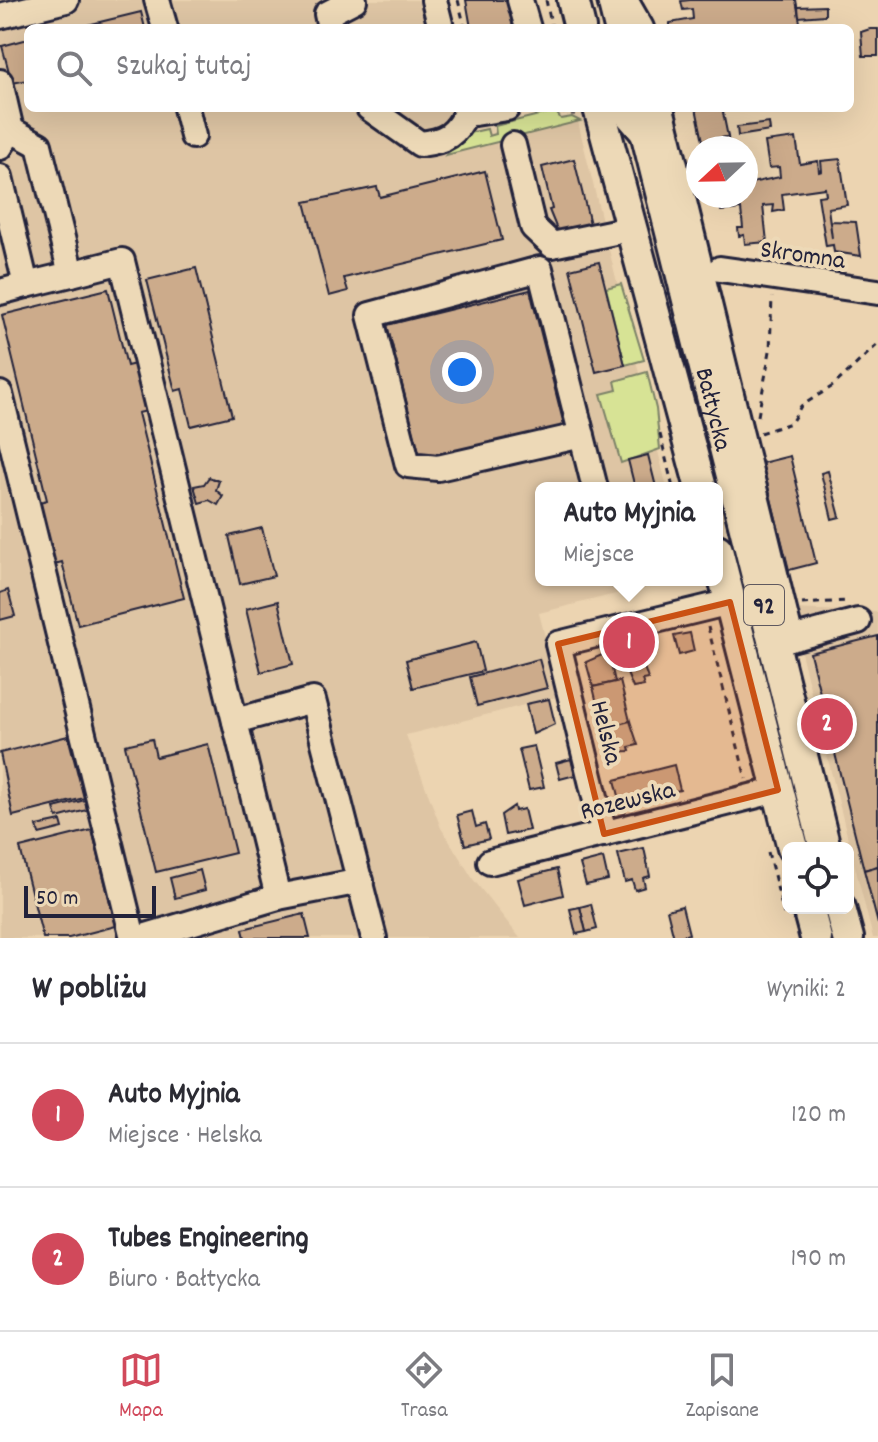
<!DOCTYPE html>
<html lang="pl">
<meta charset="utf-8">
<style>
body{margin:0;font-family:Dekko,sans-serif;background:#f7f7f7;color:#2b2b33}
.controls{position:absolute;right:24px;bottom:24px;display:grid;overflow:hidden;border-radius:12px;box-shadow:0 8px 32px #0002}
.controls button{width:72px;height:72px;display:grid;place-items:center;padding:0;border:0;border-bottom:2px solid #e1e1e2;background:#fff;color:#2b2b33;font:40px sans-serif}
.compass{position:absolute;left:686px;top:136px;width:72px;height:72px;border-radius:50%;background:#fff;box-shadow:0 8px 32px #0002;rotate:248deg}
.scale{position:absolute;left:24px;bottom:20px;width:132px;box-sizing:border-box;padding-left:8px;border:4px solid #22223b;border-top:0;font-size:22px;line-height:28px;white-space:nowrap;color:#22223b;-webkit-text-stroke:6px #edd9b7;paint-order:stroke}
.you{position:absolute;left:462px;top:372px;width:28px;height:28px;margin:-20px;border:6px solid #fff;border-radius:50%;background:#1a73e8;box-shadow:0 0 0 12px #1a73e833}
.badge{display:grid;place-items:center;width:52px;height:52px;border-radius:50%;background:#d1495b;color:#fff;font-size:26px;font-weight:700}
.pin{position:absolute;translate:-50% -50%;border:4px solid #fff;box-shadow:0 2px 8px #0006}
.popup{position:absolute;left:535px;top:482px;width:188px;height:104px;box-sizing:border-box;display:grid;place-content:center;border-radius:12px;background:#fff;filter:drop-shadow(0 2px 6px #0005);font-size:26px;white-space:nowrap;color:#7c7c81}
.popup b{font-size:30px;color:#2b2b33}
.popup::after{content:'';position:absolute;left:50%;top:100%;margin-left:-16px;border:16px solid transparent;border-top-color:#fff}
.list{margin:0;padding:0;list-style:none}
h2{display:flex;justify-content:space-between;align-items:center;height:104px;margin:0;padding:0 32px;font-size:34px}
h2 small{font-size:26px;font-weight:400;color:#7c7c81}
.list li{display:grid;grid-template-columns:52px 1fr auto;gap:24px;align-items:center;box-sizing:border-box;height:144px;padding:0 32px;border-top:2px solid #e1e1e2}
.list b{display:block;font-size:30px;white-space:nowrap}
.list p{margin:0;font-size:26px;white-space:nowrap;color:#7c7c81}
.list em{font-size:26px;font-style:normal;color:#7c7c81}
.icon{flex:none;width:44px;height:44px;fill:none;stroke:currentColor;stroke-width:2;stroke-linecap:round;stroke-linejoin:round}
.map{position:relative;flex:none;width:878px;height:938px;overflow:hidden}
.search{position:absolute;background:#fff;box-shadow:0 8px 32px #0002;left:24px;right:24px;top:24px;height:88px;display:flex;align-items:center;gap:20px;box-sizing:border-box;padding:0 28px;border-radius:12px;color:#7c7c81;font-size:30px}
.sheet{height:392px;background:#fff}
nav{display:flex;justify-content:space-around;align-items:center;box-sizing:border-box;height:112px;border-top:2px solid #e1e1e2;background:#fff;font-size:22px;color:#7c7c81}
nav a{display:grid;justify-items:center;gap:4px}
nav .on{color:#d1495b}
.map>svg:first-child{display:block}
.built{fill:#dec5a4}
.green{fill:#d7e395;stroke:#7c8268;stroke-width:2}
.building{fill:#ccab8b;stroke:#22223b;stroke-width:2}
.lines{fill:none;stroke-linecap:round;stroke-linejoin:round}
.minor-casing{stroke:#22223b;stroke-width:30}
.major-casing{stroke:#22223b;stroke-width:36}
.path{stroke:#22223b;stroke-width:3;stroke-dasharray:6 6;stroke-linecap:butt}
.minor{stroke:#edd9b7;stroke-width:24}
.major{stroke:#edd9b7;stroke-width:30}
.marked{fill:#ca5113;fill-opacity:0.2;stroke:#ca5113;stroke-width:6;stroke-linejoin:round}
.labels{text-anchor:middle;stroke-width:8;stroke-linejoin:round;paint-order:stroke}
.shield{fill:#edd9b7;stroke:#5f5960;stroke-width:2}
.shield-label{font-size:24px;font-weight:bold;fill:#22223b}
.street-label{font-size:26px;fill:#22223b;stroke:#edd9b7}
</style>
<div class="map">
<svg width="878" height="938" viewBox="0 0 878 938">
<rect width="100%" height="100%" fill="#ecd4b1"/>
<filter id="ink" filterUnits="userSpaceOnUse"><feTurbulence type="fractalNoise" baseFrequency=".0125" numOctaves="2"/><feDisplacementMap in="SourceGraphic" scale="16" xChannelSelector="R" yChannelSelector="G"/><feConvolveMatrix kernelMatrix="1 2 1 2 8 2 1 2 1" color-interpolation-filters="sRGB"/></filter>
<g filter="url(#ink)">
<!-- built -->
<g class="built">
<polygon points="0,0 418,0 426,28 28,28 28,108 448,108 456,138 578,122 667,488 541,488 541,580 672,580 539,613 560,696 406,735 441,828 473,879 520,938 0,938"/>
<polygon points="790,609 878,612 878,938 873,938"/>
</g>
<!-- green -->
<g class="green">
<polygon points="555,111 561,119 572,117 580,121 446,155 464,134 487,129 489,136 496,134 495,126"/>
<polygon points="621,284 644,360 625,365 606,288"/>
<polygon points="647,372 656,409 660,449 621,463 601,394 617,390 615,381"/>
</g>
<!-- building -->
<g class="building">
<polygon points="466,0 508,0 513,28 471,28"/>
<polygon points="690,0 796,0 801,28 670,28 670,23 693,19 692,9 683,10 681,1"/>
<polygon points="825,6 825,15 799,17 798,7"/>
<polygon points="141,12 145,28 75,28"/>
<polygon points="870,29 878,29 878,56 863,56 861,32"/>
<polygon points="28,39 28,80 12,83 2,46"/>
<polygon points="696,108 722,108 728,137 703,141"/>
<polygon points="769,123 770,131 738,136 737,127"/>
<polygon points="728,137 729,148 704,148 703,141"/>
<polygon points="796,138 800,164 818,161 819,172 822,171 821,161 840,159 847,205 828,208 832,238 830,221 856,222 861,256 834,252 833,245 826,246 818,196 826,195 825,188 782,194 784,210 773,212 774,205 763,206 767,242 745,244 744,235 739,236 738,228 743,228 741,209 721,211 719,196 746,196 746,184 780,177 779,167 769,168 765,142"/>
<polygon points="574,159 590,224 558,232 549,210 552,209 542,167"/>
<polygon points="485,171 502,240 344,278 348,291 329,296 305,202 377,187 380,197"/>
<polygon points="599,262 625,365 596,372 570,269"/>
<polygon points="196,268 232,416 191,426 182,389 175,391 147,280"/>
<polygon points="108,289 127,366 135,364 147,411 138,413 184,598 78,625 62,562 51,565 36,503 47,500 2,315"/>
<polygon points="530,290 565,429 422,465 387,325"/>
<polygon points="648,455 656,487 635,488 628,460"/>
<polygon points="790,456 816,563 789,570 762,463"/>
<polygon points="828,471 840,517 832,519 821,473"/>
<polygon points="209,477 219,481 216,490 223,496 218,505 209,500 199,503 194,486 204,484"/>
<polygon points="262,528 274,576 240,584 229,536"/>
<polygon points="8,590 15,616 0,620 0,593"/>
<polygon points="278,601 293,664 261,672 246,609"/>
<polygon points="643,632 646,645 615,652 612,639"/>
<polygon points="690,633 694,651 679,655 674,636"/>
<polygon points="878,636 878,866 864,870 810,653"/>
<polygon points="476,642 483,671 413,688 406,660"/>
<polygon points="604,654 609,656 615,682 593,687 586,662"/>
<polygon points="539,659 547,688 477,706 470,677"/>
<polygon points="644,667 648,679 642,680 644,686 633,688 626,671"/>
<polygon points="620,681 630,721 603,728 593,687"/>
<polygon points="549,699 555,724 533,734 526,704"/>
<polygon points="630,721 638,745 629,747 630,751 609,752 603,728"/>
<polygon points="68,736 84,798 13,816 0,753"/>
<polygon points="152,739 156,757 208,744 235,853 156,872 125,745"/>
<polygon points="534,746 544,787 529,790 519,749"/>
<polygon points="571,759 575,775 560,779 556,763"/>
<polygon points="674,765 680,790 664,794 663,790 654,792 655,796 621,804 615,780"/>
<polygon points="85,800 87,810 57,818 54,808"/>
<polygon points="514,806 515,811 524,809 529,830 505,835 501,815"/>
<polygon points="472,811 476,827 485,824 489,839 465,845 457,815"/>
<polygon points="61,821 63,828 39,834 37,826"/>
<polygon points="92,830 116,926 69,938 43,938 20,848"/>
<polygon points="644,848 650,876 643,878 645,887 635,890 632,880 625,882 618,854"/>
<polygon points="603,858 608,880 586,885 580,864"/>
<polygon points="878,866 878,924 864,870"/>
<polygon points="557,869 563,895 525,905 518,879"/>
<polygon points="200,870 205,890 175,898 170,878"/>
<polygon points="591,904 597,929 586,932 580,907"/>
<polygon points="682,906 689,934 674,938 667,910"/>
<polygon points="580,907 586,932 576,934 570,909"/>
<polygon points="304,914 310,938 245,938 243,929"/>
</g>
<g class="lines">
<!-- minor casing -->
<g class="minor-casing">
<g id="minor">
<polyline points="157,0 165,28"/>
<polyline points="434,0 441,28"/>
<polyline points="520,0 528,28"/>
<polyline points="625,0 641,28"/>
<polyline points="0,16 66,0"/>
<polyline points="330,28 327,14 354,0"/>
<polyline points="0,82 11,130 0,147"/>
<polyline points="186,108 193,136"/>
<path d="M369,108L420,144C446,141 456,135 467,111"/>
<polyline points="465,108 475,113 507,108"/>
<polyline points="621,108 646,137"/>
<polyline points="661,108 791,639 858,621"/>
<polyline points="513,145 533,227 552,245 629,229"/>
<polyline points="0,177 26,285 71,274 39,145 11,130"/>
<polyline points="720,269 878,292"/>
<polyline points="71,274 122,261 278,897"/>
<polyline points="0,292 26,285"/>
<polyline points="0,394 133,938"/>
<polyline points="582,435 438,468 408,465 370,315 540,269 595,488"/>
<polyline points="235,721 313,700 374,938"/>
<polyline points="604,834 558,644 730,602"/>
<polyline points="490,862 778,790"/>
<polyline points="140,938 278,897 361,881"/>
</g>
</g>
<!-- major casing -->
<g class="major-casing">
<g id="major">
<polyline points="573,0 580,28"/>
<polyline points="613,0 620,28"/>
<polyline points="599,108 701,488"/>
<path id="s1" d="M640,108L825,848"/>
<polyline points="717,550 793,848"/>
<polyline points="808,908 816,938"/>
<polyline points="840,908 848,938"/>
</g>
</g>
<!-- path -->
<g class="path">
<polyline points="458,0 465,28"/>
<polyline points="546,0 552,28"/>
<polyline points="564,108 565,114 575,114"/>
<polyline points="758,416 770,351 772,297"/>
<polyline points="760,433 791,423 801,406 833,386 878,344"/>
<polyline points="660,434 673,488"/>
<polyline points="802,604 846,601"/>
<polyline points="708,627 746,779"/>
<polyline points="768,852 784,914"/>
</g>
<!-- minor -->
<use href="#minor" class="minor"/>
<!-- major -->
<use href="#major" class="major"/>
</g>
</g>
<!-- marked area -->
<path class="marked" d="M730,602L778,790L604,834L558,644Z"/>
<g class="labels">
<!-- shield labels -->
<rect class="shield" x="744" y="585" width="40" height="40" rx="6"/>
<g class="shield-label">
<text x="764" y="613">92</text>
</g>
<!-- street labels -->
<g class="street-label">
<text transform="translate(803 253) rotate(8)" y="9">Skromna</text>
<text dy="9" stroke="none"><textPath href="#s1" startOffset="310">Bałtycka</textPath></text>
<text transform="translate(608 732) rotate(76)" y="9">Helska</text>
<text transform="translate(627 799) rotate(-14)" y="9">Rozewska</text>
</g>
</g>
</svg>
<div class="controls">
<button><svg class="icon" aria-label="locate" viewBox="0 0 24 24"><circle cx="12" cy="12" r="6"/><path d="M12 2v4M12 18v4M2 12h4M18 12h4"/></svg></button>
</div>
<svg class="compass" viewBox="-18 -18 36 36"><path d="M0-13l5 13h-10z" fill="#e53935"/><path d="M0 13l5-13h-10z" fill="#7c7c81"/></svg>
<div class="scale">50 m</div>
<div class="you"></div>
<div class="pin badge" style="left:629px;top:642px">1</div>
<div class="popup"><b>Auto Myjnia</b>Miejsce</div>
<div class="pin badge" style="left:827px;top:724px">2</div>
<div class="search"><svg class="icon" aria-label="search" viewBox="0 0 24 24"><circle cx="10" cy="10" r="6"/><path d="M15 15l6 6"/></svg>Szukaj tutaj</div>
</div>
<section class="sheet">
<h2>W pobliżu<small>Wyniki: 2</small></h2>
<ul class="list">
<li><span class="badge">1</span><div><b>Auto Myjnia</b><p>Miejsce · Helska</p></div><em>120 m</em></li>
<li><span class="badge">2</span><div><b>Tubes Engineering</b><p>Biuro · Bałtycka</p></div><em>190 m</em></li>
</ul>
</section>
<nav>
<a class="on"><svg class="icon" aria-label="map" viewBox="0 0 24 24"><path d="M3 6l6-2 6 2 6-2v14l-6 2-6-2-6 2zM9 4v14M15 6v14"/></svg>Mapa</a>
<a><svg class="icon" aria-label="directions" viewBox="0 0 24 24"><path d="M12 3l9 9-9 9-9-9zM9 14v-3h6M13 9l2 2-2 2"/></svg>Trasa</a>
<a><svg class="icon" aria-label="saved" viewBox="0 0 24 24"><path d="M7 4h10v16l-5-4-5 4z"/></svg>Zapisane</a>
</nav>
